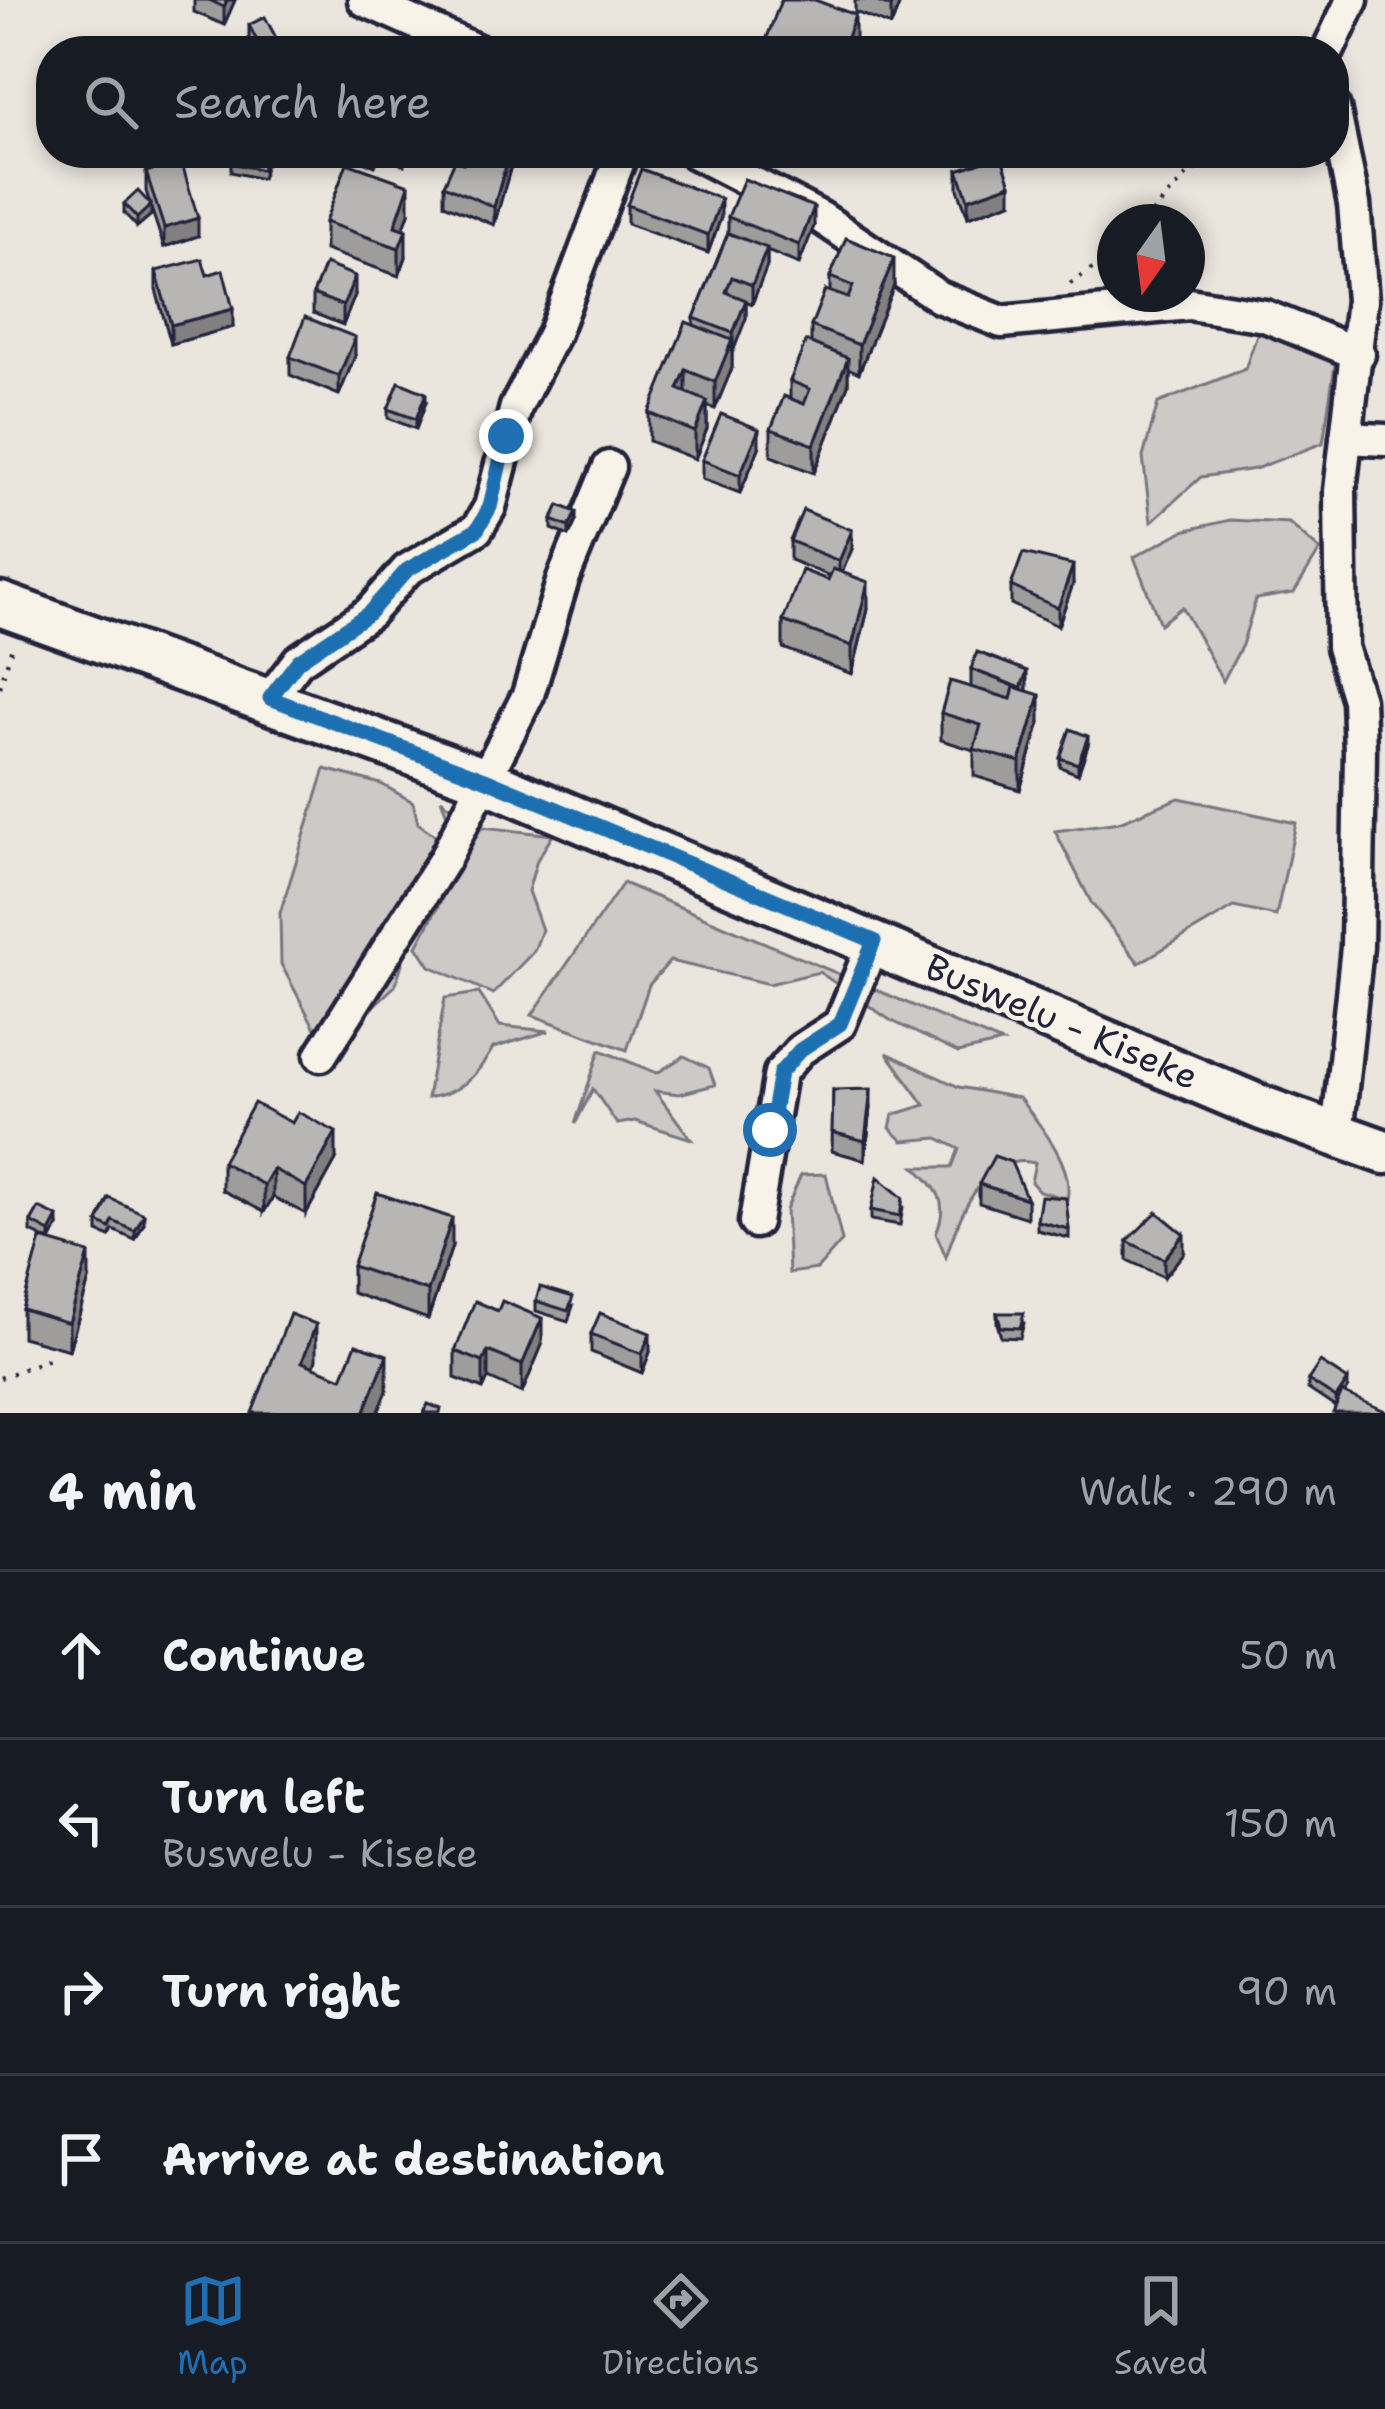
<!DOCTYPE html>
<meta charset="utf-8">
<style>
body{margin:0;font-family:"Shantell Sans",sans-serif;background:#20242c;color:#f1f3f6}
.compass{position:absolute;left:1097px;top:204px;width:108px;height:108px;border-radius:50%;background:#171b24;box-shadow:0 6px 18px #0003;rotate:194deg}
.stop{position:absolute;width:36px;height:36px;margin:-27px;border:9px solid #1f6fb2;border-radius:50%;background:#fff}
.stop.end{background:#1f6fb2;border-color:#fff;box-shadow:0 3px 12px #0008}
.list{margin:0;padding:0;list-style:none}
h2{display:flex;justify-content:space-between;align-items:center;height:156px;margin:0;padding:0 48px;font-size:51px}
h2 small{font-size:39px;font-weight:400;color:#9ea1a6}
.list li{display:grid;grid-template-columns:78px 1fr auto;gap:36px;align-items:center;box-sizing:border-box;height:168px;padding:0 48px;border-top:3px solid #363941}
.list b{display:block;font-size:45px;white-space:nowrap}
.list p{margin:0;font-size:39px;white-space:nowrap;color:#9ea1a6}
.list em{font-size:39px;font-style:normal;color:#9ea1a6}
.icon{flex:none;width:66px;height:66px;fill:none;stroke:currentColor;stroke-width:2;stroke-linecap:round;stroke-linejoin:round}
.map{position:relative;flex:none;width:1385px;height:1413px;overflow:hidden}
.search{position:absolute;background:#171b24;box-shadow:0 6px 18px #0003;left:36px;right:36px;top:36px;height:132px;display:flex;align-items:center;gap:30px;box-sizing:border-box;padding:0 42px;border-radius:48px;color:#9ea1a6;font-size:45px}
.sheet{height:828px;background:#171b24}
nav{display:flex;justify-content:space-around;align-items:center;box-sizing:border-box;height:168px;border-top:3px solid #363941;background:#171b24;font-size:33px;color:#9ea1a6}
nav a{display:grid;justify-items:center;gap:6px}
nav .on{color:#1f6fb2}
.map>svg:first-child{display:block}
.green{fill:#cdc9c6;stroke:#787680;stroke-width:3}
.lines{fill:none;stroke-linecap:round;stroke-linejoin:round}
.street-casing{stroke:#22223b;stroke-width:39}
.secondary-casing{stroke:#22223b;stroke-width:51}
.path{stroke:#22223b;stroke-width:4.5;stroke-dasharray:3 9;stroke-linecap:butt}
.street{stroke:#f7f3e8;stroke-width:30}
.secondary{stroke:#f7f3e8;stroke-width:42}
.wall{fill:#9e9d9c;stroke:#22223b;stroke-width:3}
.shaded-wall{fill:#817f7f;stroke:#22223b;stroke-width:3}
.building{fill:#b8b6b5;stroke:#22223b;stroke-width:3}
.route{stroke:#1f6fb2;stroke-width:15}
.labels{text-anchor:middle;stroke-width:9;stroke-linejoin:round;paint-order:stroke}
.street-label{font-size:36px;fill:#22223b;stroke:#f7f3e8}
</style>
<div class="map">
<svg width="1385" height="1413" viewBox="0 0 1385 1413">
<rect width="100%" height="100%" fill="#eae6de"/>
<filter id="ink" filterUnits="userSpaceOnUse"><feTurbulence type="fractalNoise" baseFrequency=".00833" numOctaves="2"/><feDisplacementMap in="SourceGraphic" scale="24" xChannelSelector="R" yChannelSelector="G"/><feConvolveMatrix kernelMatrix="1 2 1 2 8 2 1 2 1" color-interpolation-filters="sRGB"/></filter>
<g filter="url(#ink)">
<!-- green -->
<g class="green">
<polygon points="1259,329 1337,352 1323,443 1255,469 1201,477 1151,522 1143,457 1158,403 1245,369"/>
<polygon points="1230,520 1289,523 1320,550 1294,593 1256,599 1242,645 1223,681 1182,607 1160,624 1134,557 1183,531"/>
<polygon points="325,769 381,784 413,802 418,823 441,840 395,986 368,1011 319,1036 281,964 280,913"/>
<polygon points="1179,798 1296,823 1276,916 1234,907 1139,963 1092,904 1055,831 1119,822"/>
<path d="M441,799L474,826L553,835L537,860L528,891L542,930L534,951L493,994L430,966L417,946C448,887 469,863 441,799Z"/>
<polygon points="623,883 1002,1043 958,1053 890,1020 819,972 769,984 670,961 649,985 627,1050 532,1015"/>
<path d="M479,993L500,1026L549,1031L493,1048C477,1076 460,1094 427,1098L445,998Z"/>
<polygon points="600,1050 657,1073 684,1056 709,1068 715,1085 679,1094 655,1091 691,1139 635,1121 617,1124 593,1089 575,1124"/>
<path d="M887,1053L959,1087L1019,1098C1039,1124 1075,1165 1067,1199L1039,1191L1031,1182L1035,1163C983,1150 958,1219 946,1257L936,1233C950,1202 937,1188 915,1167H952L959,1149L938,1138L903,1141L890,1128L893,1115L925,1105Z"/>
<polygon points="826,1174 842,1241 817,1269 789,1273 786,1210 801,1175"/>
</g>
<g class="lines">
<!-- street casing -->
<g class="street-casing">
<g id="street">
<polyline points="364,0 478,51"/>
<polyline points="1328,51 1352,0"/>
<polyline points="1334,108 1354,204 1362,300 1340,491 1342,647 1358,700 1360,751 1357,947 1337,1135"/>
<polyline points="695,153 820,217 939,297 1002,322 1189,304 1265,316 1359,354"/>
<polyline points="1346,438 1385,440"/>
<polyline points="270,698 298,661 369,613 407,570 477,529 490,507 516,407 554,333 622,153"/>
<polyline points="321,1055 444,860 528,695 563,579 609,467"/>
<polyline points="755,1222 780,1073 800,1050 840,1024 874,941"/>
</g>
</g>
<!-- secondary casing -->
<g class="secondary-casing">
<polyline id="secondary" points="0,604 485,780 1262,1108 1385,1152"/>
</g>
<!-- path -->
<g class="path">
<polyline points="1144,222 1189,173 1223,153"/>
<polyline points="1070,284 1115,253"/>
<polyline points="0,687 12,647"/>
<polyline points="0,1378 51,1358"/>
</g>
<!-- street -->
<use href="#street" class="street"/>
<!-- secondary -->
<use href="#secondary" class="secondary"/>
</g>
<!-- wall -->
<g class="wall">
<polygon points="194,0 235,0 224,25 194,12"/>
<polygon points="855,0 901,0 891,26 855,12"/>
<polygon points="249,25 283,51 252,51 249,44"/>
<polygon points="268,153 262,179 231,172 231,163"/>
<polygon points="358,153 407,153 404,165 379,156 375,166 358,159"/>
<polygon points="467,153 520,153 517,166 510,163 510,169 494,225 444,204 444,185 463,163"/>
<polygon points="958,170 1011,202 968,217 958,189"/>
<polygon points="146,172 198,236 164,247 151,208 151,215 137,227 124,213 124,204 150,204 146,191"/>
<polygon points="627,205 721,217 708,253 627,224"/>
<polygon points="409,213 403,229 406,257 399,276 325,250 325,222"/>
<polygon points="728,217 814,226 799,264 767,251 767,266 752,304 746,301 746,318 732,351 732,368 715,409 707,406 707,429 695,459 649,441 649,413 694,326 694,318 728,233"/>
<polygon points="156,271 207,275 233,327 171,344 156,290"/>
<polygon points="830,277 894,285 859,373 848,368 848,385 814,473 771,456 771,429 790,399 790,381 811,343 811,326 830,292"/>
<polygon points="313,294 355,295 343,325 313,313"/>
<polygon points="355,356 339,395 290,375 290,357"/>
<polygon points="426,402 416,429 388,418 388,409"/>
<polygon points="759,448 740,493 702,479 702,460"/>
<polygon points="552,520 576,521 569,536 552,529"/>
<polygon points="790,541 852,549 842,572 868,609 852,674 783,648 783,621 828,580 830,576 790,560"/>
<polygon points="1073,584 1058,626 1011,604 1011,586"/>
<polygon points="971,669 1027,691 1040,722 1020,790 974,776 974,750 941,740 941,713 971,687"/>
<polygon points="1088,745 1078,774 1060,767 1060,758"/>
<polygon points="833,1090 871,1108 865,1160 832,1151"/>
<polygon points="336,1160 306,1214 273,1197 264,1212 222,1190 222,1162"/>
<polygon points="979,1184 1027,1199 1027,1218 979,1203"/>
<polygon points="109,1198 144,1223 135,1240 113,1230 110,1237 98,1232 98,1222"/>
<polygon points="903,1207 900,1225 871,1220 871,1210"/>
<polygon points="1037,1221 1069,1229 1069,1238 1037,1230"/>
<polygon points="31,1222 58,1226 50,1241 31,1232"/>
<polygon points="1127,1241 1184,1253 1164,1277 1127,1260"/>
<polygon points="452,1246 428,1319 352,1293 352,1266"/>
<polygon points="89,1280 69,1350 22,1337 22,1309"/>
<polygon points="536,1301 573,1306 568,1321 536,1311"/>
<polygon points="997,1313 1024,1323 1020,1338 1001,1337 997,1323"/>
<polygon points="591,1334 650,1352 642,1373 591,1352"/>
<polygon points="542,1345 522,1393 488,1378 483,1389 455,1378 455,1351"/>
<polygon points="1308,1380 1348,1389 1335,1407 1308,1389"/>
</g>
<!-- shaded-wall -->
<g class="shaded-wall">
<polygon points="227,0 235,0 224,25 224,7"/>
<polygon points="894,0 901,0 891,26 891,7"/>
<polygon points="855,15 855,42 852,51 842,51"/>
<polygon points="510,153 510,169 494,225 494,207"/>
<polygon points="1011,184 1011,202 968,217 968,199"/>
<polygon points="409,185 409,213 397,248 395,226"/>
<polygon points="721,199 721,217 708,253 708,235"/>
<polygon points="151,205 151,215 137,227 137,218"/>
<polygon points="814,207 814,226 799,264 799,245"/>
<polygon points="198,218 198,236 164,247 164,228"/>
<polygon points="406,230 406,257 399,276 399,248"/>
<polygon points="767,248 767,266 752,304 752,285"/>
<polygon points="894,258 894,285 859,373 859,345"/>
<polygon points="355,276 355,295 343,325 343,306"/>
<polygon points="746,300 746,318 733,352 733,333"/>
<polygon points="233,309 233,327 171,344 171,325"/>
<polygon points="355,337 355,356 339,395 339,376"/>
<polygon points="732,340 732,368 715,409 715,382"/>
<polygon points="848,358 848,385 814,473 814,445"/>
<polygon points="686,370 686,398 678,389"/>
<polygon points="426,393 426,402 416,429 416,419"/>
<polygon points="707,401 707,429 695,459 695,432"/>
<polygon points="759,429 759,448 740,493 740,475"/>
<polygon points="576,512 576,521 569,536 569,527"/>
<polygon points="852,530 852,549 839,580 839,561"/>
<polygon points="1073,565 1073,584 1058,626 1058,608"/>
<polygon points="868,582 868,609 852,674 852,646"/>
<polygon points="1027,671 1027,690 1021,707 1021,688"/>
<polygon points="1040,695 1040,722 1020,790 1020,762"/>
<polygon points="1088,736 1088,745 1078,774 1078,764"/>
<polygon points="871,1089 871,1108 865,1160 865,1141"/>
<polygon points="336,1132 336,1160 306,1214 306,1187"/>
<polygon points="273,1169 273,1197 264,1212 264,1185"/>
<polygon points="144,1214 144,1223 135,1240 135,1231"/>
<polygon points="58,1217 58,1226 50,1241 50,1232"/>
<polygon points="452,1218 452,1246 428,1319 428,1291"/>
<polygon points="1184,1234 1184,1253 1164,1277 1164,1259"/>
<polygon points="89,1253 89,1280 69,1350 69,1323"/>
<polygon points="542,1318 542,1345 522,1393 522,1365"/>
<polygon points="316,1324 316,1360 302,1398 302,1362"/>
<polygon points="650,1333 650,1352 642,1373 642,1354"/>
<polygon points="488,1351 488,1378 483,1389 483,1362"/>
<polygon points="387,1355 387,1391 378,1413 364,1413"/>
<polygon points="1348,1380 1348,1389 1336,1407 1336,1398"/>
</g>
<!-- building -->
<g class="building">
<polygon points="209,0 227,0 224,7"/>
<polygon points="781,0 815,0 855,15 842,51 762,51"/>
<polygon points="872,0 894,0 891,7"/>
<polygon points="265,17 283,51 262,51 249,25"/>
<polygon points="233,153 266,153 262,170 231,163"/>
<polygon points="467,153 509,153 494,207 444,185 455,160 463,163"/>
<polygon points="1001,155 1011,184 968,199 958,170"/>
<polygon points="181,161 198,218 164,228 146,172"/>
<polygon points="347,163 409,185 395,226 406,230 399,248 325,222"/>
<polygon points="641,169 721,199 708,235 627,205"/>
<polygon points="744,179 814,207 799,245 728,217"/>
<polygon points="138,191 151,205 137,218 124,204"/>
<polygon points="728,233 767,248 752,285 732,277 726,292 746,300 733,333 694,318"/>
<polygon points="846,238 894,258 859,345 811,326 825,290 848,298 853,286 830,277"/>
<polygon points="202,259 207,275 223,270 233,309 171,325 156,271"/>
<polygon points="325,264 355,276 343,306 313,294"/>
<polygon points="305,317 355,337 339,376 290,357"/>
<polygon points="686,322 732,340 715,382 686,370 678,389 707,401 695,432 649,413"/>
<polygon points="806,341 848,358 814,445 771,429 784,396 804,404 810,389 790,381"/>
<polygon points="399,382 426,393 416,419 388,409"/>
<polygon points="721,414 759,429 740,475 702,460"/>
<polygon points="559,505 576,512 569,527 552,520"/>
<polygon points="803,510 852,530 839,561 790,541"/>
<polygon points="1023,553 1073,565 1058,608 1011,586"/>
<polygon points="833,569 868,582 852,646 783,621 802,570 828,580"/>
<polygon points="977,652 1027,671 1021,688 971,669"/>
<polygon points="950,681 1011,699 1014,687 1040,695 1020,762 974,749 981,725 941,713"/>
<polygon points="1070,729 1088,736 1078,764 1060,758"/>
<polygon points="871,1089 865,1141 832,1132 833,1090"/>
<polygon points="254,1103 292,1123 298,1112 336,1132 306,1187 273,1169 264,1185 222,1162"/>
<polygon points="994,1156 1011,1162 1027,1199 979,1184"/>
<polygon points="878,1177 903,1198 900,1216 871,1210"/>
<polygon points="377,1193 452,1218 428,1291 352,1266"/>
<polygon points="1041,1196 1066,1198 1069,1229 1037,1221"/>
<polygon points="109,1198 144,1214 135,1231 113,1221 110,1228 98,1222"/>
<polygon points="39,1208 58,1217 50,1232 31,1222"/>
<polygon points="1157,1212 1184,1234 1164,1259 1127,1241"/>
<polygon points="41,1239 89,1253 69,1323 22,1309"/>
<polygon points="540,1287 573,1297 568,1311 536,1301"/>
<polygon points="475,1301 498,1311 502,1301 542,1318 522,1365 488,1351 483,1362 455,1351"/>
<polygon points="600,1313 650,1333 642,1354 591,1334"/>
<polygon points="997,1313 1024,1313 1020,1328 1001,1327"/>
<polygon points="290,1314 316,1324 302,1362 342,1378 356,1344 387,1355 364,1413 306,1413 302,1411 301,1413 252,1413"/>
<polygon points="1320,1362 1348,1380 1336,1398 1308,1380"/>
<polygon points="1342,1392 1385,1411 1385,1413 1333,1413"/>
<polygon points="428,1404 441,1409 440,1413 424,1413"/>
</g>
</g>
<g class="lines" filter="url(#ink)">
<!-- route -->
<polyline class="route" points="506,436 490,507 477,530 407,570 369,613 298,661 270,698 485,779 874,941 840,1024 800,1050 780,1073 770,1130"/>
</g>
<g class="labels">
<!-- street labels -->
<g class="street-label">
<text transform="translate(1062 1021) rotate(23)" y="13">Buswelu - Kiseke</text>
</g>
</g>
</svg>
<svg class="compass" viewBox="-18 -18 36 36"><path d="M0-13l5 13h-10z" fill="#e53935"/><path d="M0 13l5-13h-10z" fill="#9ea1a6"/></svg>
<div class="stop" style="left:770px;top:1130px"></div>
<div class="stop end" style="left:506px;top:436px"></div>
<div class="search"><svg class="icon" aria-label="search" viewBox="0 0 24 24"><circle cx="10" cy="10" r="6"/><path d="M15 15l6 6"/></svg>Search here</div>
</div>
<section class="sheet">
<h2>4 min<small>Walk · 290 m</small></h2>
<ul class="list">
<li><svg class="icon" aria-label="ahead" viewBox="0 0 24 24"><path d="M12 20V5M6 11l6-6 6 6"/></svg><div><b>Continue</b></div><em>50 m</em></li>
<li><svg class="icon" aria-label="left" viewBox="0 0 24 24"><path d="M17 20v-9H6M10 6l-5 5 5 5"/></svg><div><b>Turn left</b><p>Buswelu - Kiseke</p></div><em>150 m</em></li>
<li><svg class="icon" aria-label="right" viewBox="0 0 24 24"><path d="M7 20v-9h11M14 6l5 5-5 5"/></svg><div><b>Turn right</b></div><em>90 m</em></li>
<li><svg class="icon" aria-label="arrive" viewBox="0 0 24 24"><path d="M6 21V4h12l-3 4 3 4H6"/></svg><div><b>Arrive at destination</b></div></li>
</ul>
</section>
<nav>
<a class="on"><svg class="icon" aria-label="map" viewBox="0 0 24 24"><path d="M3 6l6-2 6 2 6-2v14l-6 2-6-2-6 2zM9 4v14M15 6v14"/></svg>Map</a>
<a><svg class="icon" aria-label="directions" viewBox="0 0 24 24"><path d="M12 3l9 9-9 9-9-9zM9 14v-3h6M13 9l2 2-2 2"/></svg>Directions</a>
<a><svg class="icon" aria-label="saved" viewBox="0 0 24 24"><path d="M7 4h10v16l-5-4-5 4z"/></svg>Saved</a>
</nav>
